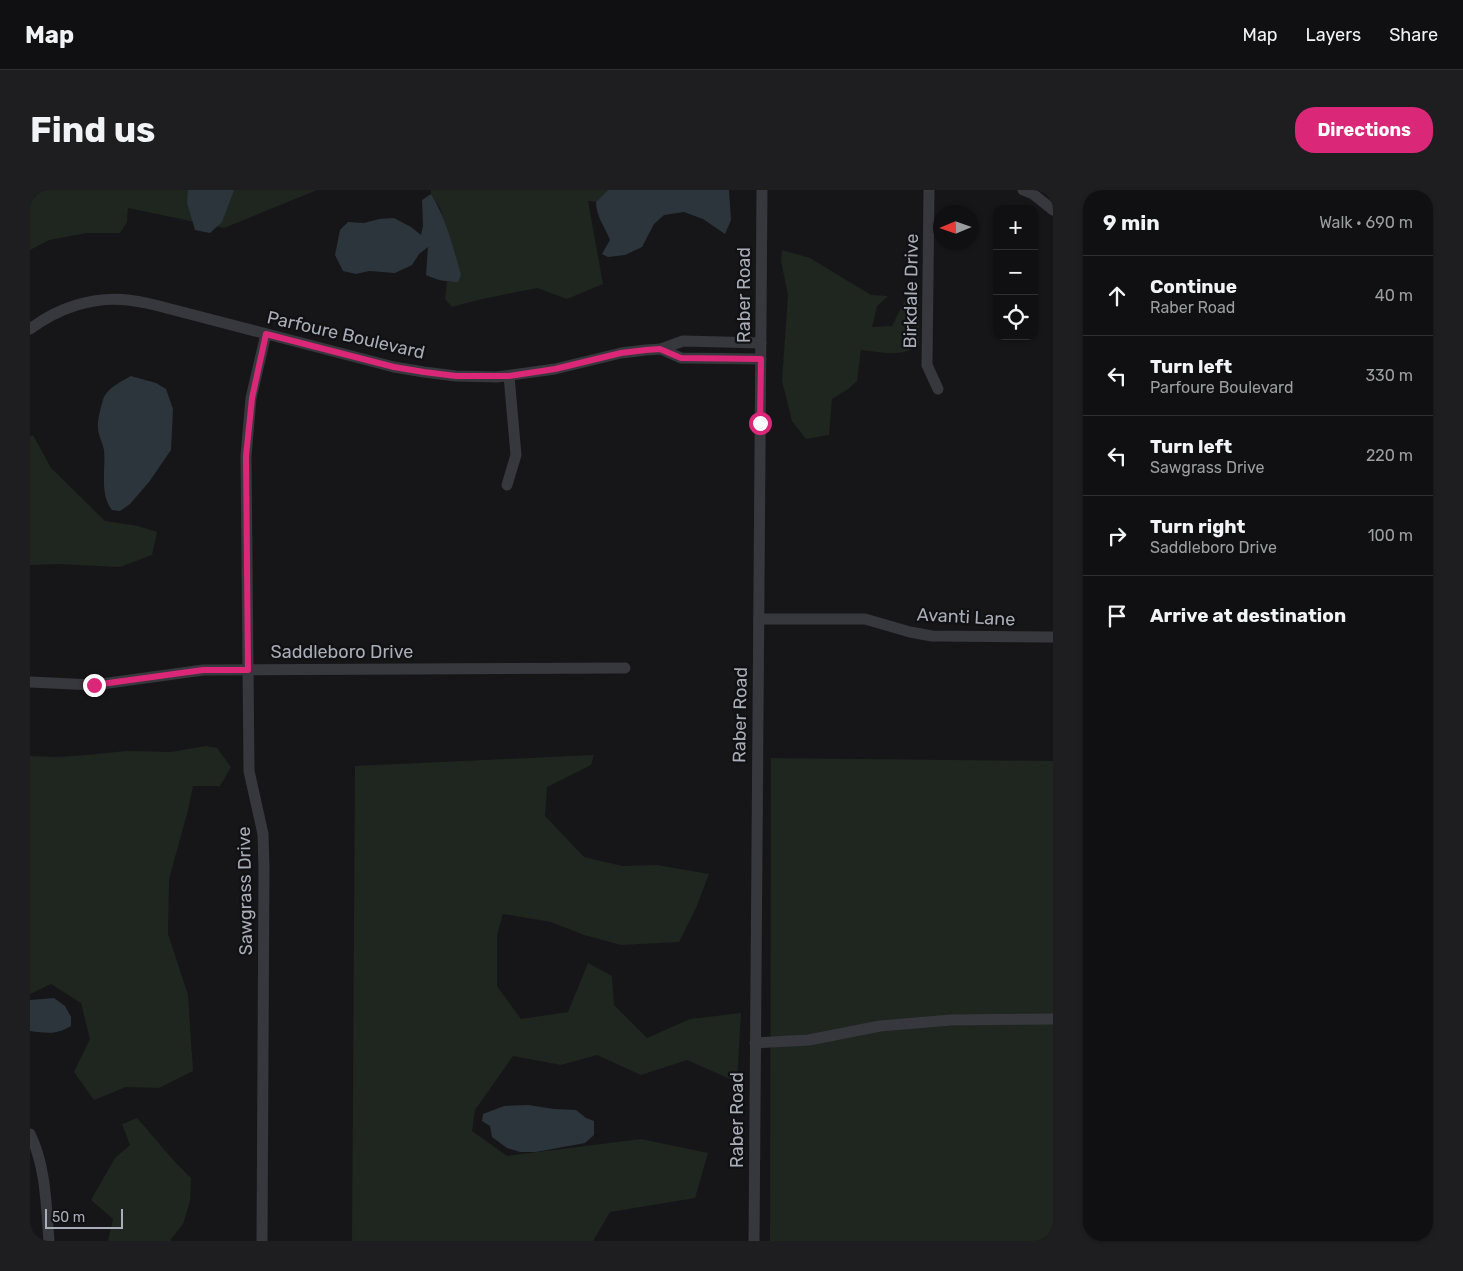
<!DOCTYPE html>
<meta charset="utf-8">
<style>
body{margin:0;font-family:Rubik,sans-serif;background:#1e1e20;color:#f1f3f6}
.controls{position:absolute;right:15px;top:15px;display:grid;overflow:hidden;border-radius:10px;box-shadow:0 1px 4px #0004}
.controls button{width:45px;height:45px;display:grid;place-items:center;padding:0;border:0;border-bottom:1px solid #303032;background:#101012;color:#f1f3f6;font:25px sans-serif}
.compass{position:absolute;left:903px;top:15px;width:45px;height:45px;border-radius:50%;background:#101012;box-shadow:0 1px 4px #0004;rotate:268deg}
.scale{position:absolute;left:15px;bottom:12px;width:78px;box-sizing:border-box;padding-left:5px;border:2px solid #a8adb8;border-top:0;font-size:14px;line-height:18px;white-space:nowrap;color:#a8adb8;-webkit-text-stroke:4px #111113;paint-order:stroke}
.stop{position:absolute;width:15px;height:15px;margin:-11px;border:4px solid #db2777;border-radius:50%;background:#fff}
.stop.end{background:#db2777;border-color:#fff;box-shadow:0 1px 5px #0008}
.list{margin:0;padding:0;list-style:none}
h2{display:flex;justify-content:space-between;align-items:center;height:65px;margin:0;padding:0 20px;font-size:21px}
h2 small{font-size:16px;font-weight:400;color:#9c9d9f}
.list li{display:grid;grid-template-columns:32px 1fr auto;gap:15px;align-items:center;box-sizing:border-box;height:80px;padding:0 20px;border-top:1px solid #303032}
.list b{display:block;font-size:19px;white-space:nowrap}
.list p{margin:0;font-size:16px;white-space:nowrap;color:#9c9d9f}
.list em{font-size:16px;font-style:normal;color:#9c9d9f}
.icon{flex:none;width:28px;height:28px;fill:none;stroke:currentColor;stroke-width:2;stroke-linecap:round;stroke-linejoin:round}
.map{position:relative;flex:none;width:1023px;height:1051px;overflow:hidden;border-radius:20px}
header{display:flex;align-items:center;gap:30px;box-sizing:border-box;height:70px;padding:0 25px;background:#101012;border-bottom:1px solid #303032}
header strong{font-size:24px}
nav{display:flex;gap:28px;margin-inline-start:auto;font-size:18px}
.intro{display:flex;align-items:center;justify-content:space-between;box-sizing:border-box;height:120px;padding:0 30px}
h1{margin:0;font-size:35px}
.button{padding:12px 22px;border-radius:20px;background:#db2777;color:#fff;font-size:18px;font-weight:700}
main{display:flex;gap:30px;padding:0 30px}
aside{flex:1;background:#101012;border-radius:20px;box-shadow:0 1px 4px #0004}
.map>svg:first-child{display:block}
.green{fill:#1e261f}
.water{fill:#2c353c}
.lines{fill:none;stroke-linecap:round;stroke-linejoin:round}
.minor{stroke:#37383d;stroke-width:11}
.route{stroke:#db2777;stroke-width:6}
.labels{text-anchor:middle;stroke-width:4.5;stroke-linejoin:round;paint-order:stroke}
.street-label{font-size:18px;fill:#a8adb8;stroke:#111113}
</style>
<header>
<strong>Map</strong>
<nav><a>Map</a><a>Layers</a><a>Share</a></nav>
</header>
<div class="intro"><h1>Find us</h1><a class="button">Directions</a></div>
<main>
<div class="map">
<svg width="1023" height="1051" viewBox="0 0 1023 1051">
<rect width="100%" height="100%" fill="#161618"/>
<!-- green -->
<g class="green">
<polygon points="0,0 287,0 194,38 98,18 97,32 90,43 57,43 19,50 0,60"/>
<polygon points="401,0 578,0 566,12 558,11 573,94 537,109 507,98 452,109 422,117 415,109 417,92 428,92 419,46 410,18 401,4"/>
<path d="M752,60L780,68L841,105L858,106L847,116L842,137L862,136L875,110L889,109V155C870,168 853,162 831,160L827,191L818,199L802,209L799,245L776,249L762,231L752,191L758,105L751,71Z"/>
<polygon points="3,245 21,278 75,331 108,336 127,342 122,365 90,377 29,374 0,375 0,247"/>
<polygon points="176,556 187,558 201,577 190,596 163,596 158,620 139,689 138,744 158,805 163,881 129,898 96,897 64,910 44,882 60,849 51,813 21,794 0,804 0,566 28,567 58,565 95,561 141,562"/>
<polygon points="564,565 561,575 517,597 515,626 554,667 592,676 627,675 679,684 666,718 649,752 591,755 554,745 521,732 473,724 467,745 467,796 491,829 538,822 558,773 582,786 584,815 617,848 660,829 711,823 707,892 657,870 611,885 567,865 531,875 483,866 445,920 442,941 477,966 611,949 678,963 665,1008 580,1022 563,1051 322,1051 325,576"/>
<polygon points="741,568 1023,571 1023,1051 740,1051"/>
<path d="M107,928C125,948 141,969 161,988L160,1011L153,1034L141,1049V1051H78L83,1029L61,1010L85,968L100,955L92,934Z"/>
</g>
<!-- water -->
<g class="water">
<polygon points="158,0 204,0 192,32 180,43 165,40 157,13"/>
<path d="M578,0H699L701,30L695,44L673,29L654,22L634,25L624,34L612,57L595,65L578,67L572,64L580,50C575,37 566,26 566,12Z"/>
<path d="M401,4C416,28 423,57 431,85L428,92C416,92 407,90 396,85L398,57L389,64L382,75L365,83L339,81L326,84L313,81L305,65L310,40L318,32L334,33L349,29L364,28L381,37L391,45L393,36L392,10Z"/>
<path d="M101,186L126,193L136,199L143,219L141,260L119,292L100,314L90,321L82,320C69,304 76,279 74,260C72,251 67,243 68,233C68,228 72,212 74,207C79,197 92,191 101,186Z"/>
<path d="M24,808L35,816L41,827V836C26,845 17,843 0,841V810Z"/>
<polygon points="498,915 524,919 546,920 556,928 564,931 564,945 555,953 506,962 490,962 477,958 462,947 460,936 452,931 453,924 474,916"/>
</g>
<g class="lines">
<!-- minor -->
<g class="minor">
<polyline points="899,0 897,175 908,199"/>
<polyline points="993,0 1003,4 1023,20"/>
<path d="M0,139C28,118 63,106 98,110C107,111 116,113 125,115L364,177L394,182L426,186L467,187L525,179L591,163L616,160L631,159L653,151L731,153"/>
<polyline points="631,159 651,168 731,169"/>
<polyline points="477,295 486,265 479,186"/>
<polyline points="729,429 835,429 880,442 902,446 1023,447"/>
<polyline points="0,492 64,495 173,480 595,478"/>
<polyline points="725,853 779,850 850,836 921,830 1023,829"/>
<path d="M0,944C16,977 16,1014 19,1051"/>
<polyline points="232,1051 234,678 233,644 219,581 216,266 221,208 236,144"/>
<polyline points="724,1051 732,0"/>
</g>
</g>
<g class="lines">
<!-- route -->
<polyline class="route" points="64,495 173,480 218,480 216,266 222,208 236,144 364,177 394,182 426,186 479,186 525,179 591,163 616,160 630,159 651,168 731,169 730,233"/>
</g>
<g class="labels">
<!-- street labels -->
<g class="street-label">
<text transform="translate(881 101) rotate(-89)" y="6">Birkdale Drive</text>
<text transform="translate(714 105) rotate(-90)" y="6">Raber Road</text>
<text transform="translate(316 145) rotate(13)" y="6">Parfoure Boulevard</text>
<text transform="translate(936 427) rotate(3)" y="6">Avanti Lane</text>
<text x="312" y="468">Saddleboro Drive</text>
<text transform="translate(710 525) rotate(-89)" y="6">Raber Road</text>
<text transform="translate(215 701) rotate(-91)" y="6">Sawgrass Drive</text>
<text transform="translate(707 930) rotate(-90)" y="6">Raber Road</text>
</g>
</g>
</svg>
<div class="controls">
<button>+</button>
<button>−</button>
<button><svg class="icon" aria-label="locate" viewBox="0 0 24 24"><circle cx="12" cy="12" r="6"/><path d="M12 2v4M12 18v4M2 12h4M18 12h4"/></svg></button>
</div>
<svg class="compass" viewBox="-18 -18 36 36"><path d="M0-13l5 13h-10z" fill="#e53935"/><path d="M0 13l5-13h-10z" fill="#9c9d9f"/></svg>
<div class="scale">50 m</div>
<div class="stop" style="left:730px;top:233px"></div>
<div class="stop end" style="left:64px;top:495px"></div>
</div>
<aside>
<h2>9 min<small>Walk · 690 m</small></h2>
<ul class="list">
<li><svg class="icon" aria-label="ahead" viewBox="0 0 24 24"><path d="M12 20V5M6 11l6-6 6 6"/></svg><div><b>Continue</b><p>Raber Road</p></div><em>40 m</em></li>
<li><svg class="icon" aria-label="left" viewBox="0 0 24 24"><path d="M17 20v-9H6M10 6l-5 5 5 5"/></svg><div><b>Turn left</b><p>Parfoure Boulevard</p></div><em>330 m</em></li>
<li><svg class="icon" aria-label="left" viewBox="0 0 24 24"><path d="M17 20v-9H6M10 6l-5 5 5 5"/></svg><div><b>Turn left</b><p>Sawgrass Drive</p></div><em>220 m</em></li>
<li><svg class="icon" aria-label="right" viewBox="0 0 24 24"><path d="M7 20v-9h11M14 6l5 5-5 5"/></svg><div><b>Turn right</b><p>Saddleboro Drive</p></div><em>100 m</em></li>
<li><svg class="icon" aria-label="arrive" viewBox="0 0 24 24"><path d="M6 21V4h12l-3 4 3 4H6"/></svg><div><b>Arrive at destination</b></div></li>
</ul>
</aside>
</main>
